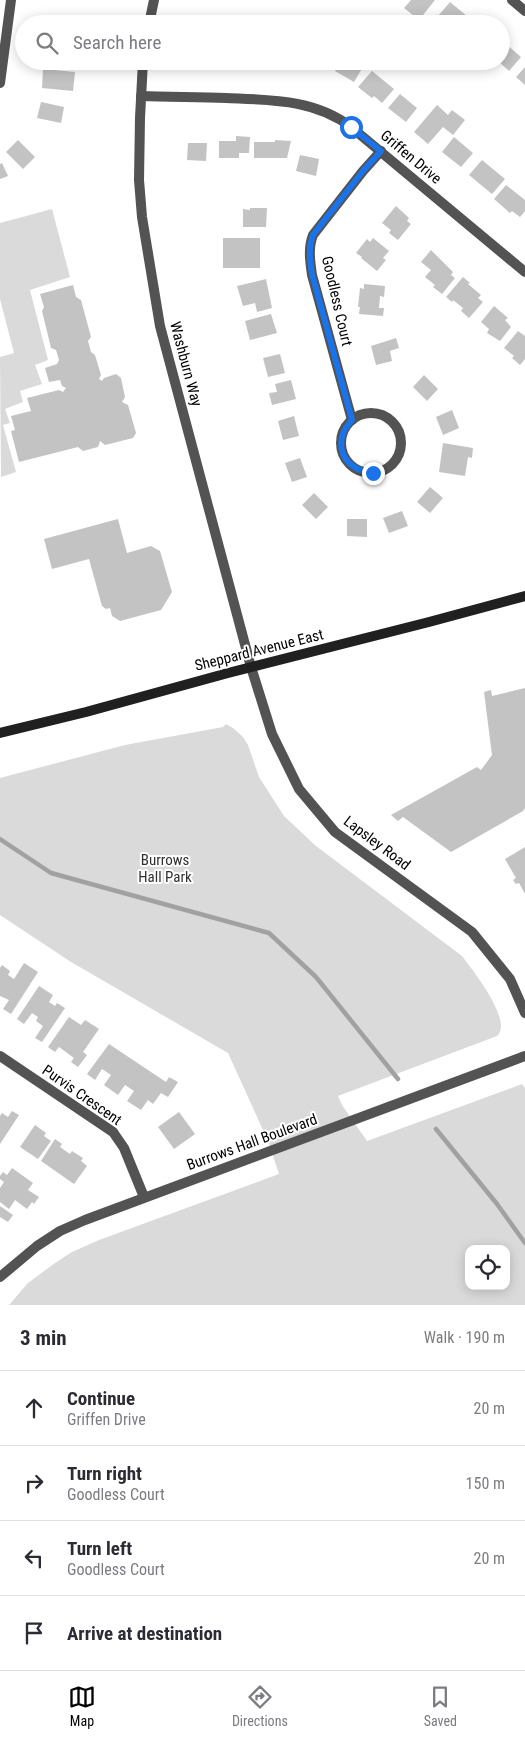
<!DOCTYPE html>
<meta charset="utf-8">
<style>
body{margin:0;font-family:"Roboto Condensed",sans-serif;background:#f7f7f7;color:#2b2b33}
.controls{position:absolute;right:15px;bottom:15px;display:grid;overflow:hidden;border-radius:10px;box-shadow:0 2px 12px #0003}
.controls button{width:45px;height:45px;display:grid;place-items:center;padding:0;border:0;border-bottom:1px solid #e1e1e2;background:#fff;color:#2b2b33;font:25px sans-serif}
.stop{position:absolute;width:15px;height:15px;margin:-11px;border:4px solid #1a73e8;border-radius:50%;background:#fff}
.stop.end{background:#1a73e8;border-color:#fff;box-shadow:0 1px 5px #0008}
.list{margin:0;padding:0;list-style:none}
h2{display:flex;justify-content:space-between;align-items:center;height:65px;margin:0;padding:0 20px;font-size:21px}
h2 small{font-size:16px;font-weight:400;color:#7c7c81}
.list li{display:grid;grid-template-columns:32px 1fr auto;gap:15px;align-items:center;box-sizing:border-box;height:75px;padding:0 20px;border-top:1px solid #e1e1e2}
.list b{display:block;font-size:19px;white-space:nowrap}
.list p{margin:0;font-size:16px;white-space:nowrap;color:#7c7c81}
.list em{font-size:16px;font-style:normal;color:#7c7c81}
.icon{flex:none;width:28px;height:28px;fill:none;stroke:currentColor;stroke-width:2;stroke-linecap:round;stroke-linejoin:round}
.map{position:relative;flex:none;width:525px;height:1305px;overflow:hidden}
.search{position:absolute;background:#fff;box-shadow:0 2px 12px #0003;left:15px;right:15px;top:15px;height:55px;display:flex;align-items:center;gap:12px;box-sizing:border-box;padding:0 18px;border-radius:28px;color:#7c7c81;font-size:19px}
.sheet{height:365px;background:#fff}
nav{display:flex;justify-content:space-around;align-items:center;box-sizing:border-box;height:70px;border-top:1px solid #e1e1e2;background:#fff;font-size:14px;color:#7c7c81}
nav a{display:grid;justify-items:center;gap:2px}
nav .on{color:#000}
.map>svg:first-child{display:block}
.green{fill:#dadada;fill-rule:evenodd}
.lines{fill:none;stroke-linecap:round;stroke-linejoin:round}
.stream{stroke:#a1a1a1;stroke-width:4.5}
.building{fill:#c3c3c3}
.minor{stroke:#535353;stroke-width:10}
.tertiary{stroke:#535353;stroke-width:10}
.secondary{stroke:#202020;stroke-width:10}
.route{stroke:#1a73e8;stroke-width:6}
.labels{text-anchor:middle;stroke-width:4;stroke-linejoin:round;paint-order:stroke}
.street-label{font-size:15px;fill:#000;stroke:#fff}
.park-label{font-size:15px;fill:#313131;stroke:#fff}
</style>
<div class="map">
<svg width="525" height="1305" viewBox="0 0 525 1305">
<rect width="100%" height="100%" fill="#fff"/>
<!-- green -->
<g class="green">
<polygon points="52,209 70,277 30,290 48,360 35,365 42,384 20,391 23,402 5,409 10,423 3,425 16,472 1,477 0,357 14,353 0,299 0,223"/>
<path d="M226,724L233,728L243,737L248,745L259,777L284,816L316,846L462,956C472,969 514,1022 497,1036L338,1096L342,1105L367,1141L522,1084L525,1088V1305H9L28,1283L55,1263L72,1252L99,1240L279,1174L268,1141L228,1053L71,962L0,915V778L125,745L223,727ZM469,1249H506V1286H469Z"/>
</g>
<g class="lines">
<!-- stream -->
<g class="stream">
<polyline points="0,839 51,873 269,933 316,977 398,1079"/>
<polyline points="436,1129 497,1204 525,1243"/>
</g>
</g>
<!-- building -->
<g class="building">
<polygon points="411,0 435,0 419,20 404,8"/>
<polygon points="450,2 467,16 461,24 448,24 438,16"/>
<polygon points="51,17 81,21 81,24 50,24"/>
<polygon points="505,43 521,57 509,71 498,61 501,61 501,47"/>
<polygon points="43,61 75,61 74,67 43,64"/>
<polygon points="295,61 314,61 313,68 294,65"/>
<polygon points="341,61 353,61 363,67 354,82 335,71"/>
<polygon points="525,67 525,85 516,77"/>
<polygon points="43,69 75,72 73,91 42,88"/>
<polygon points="372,71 394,89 382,103 374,96 372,98 358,87"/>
<polygon points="400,94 417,108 406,122 388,108"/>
<polygon points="41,102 64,107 61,123 37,118"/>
<polygon points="437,105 448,115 452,110 465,120 453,135 443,127 428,144 414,132"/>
<polygon points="236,136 250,137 249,153 239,153 239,158 219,158 219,141 236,141"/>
<polygon points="454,137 473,153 461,167 442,152"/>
<polygon points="18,140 35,157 23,169 6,152"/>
<polygon points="275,140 291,141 287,158 254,158 254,142 275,142"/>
<polygon points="188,143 207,143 206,161 187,160"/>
<polygon points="300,155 319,159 316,176 296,171"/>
<polygon points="482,160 505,179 492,194 469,175"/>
<polygon points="2,163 8,176 0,179 0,164"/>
<polygon points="506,185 525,200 525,211 520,217 512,211 510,213 494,199"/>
<polygon points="396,206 409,218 407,221 411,224 398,240 389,233 391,230 382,223"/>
<polygon points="250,208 267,208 266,227 243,227 243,209 250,210"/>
<rect x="223" y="238" width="37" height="30"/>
<polygon points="373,238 389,251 383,258 386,260 377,271 361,258 362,257 356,253 367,239 370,242"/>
<polygon points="431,250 453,272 451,275 455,278 442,294 433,287 435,285 425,277 431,270 421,262"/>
<polygon points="463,277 470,283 468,284 481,295 478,298 483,302 469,318 461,311 463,308 453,300 452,302 446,297"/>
<polygon points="266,279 272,308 257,312 255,303 243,306 237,286"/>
<polygon points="364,284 385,286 384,297 380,296 379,308 384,308 383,316 359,314 360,307 358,307 360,288 364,289"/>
<polygon points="73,285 76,297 81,300 91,337 88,341 91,352 95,355 101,375 99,379 102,381 104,378 116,374 121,378 125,397 122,402 128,405 136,433 133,438 105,445 100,441 98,447 83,451 78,447 19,462 11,431 15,430 11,416 31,411 27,398 59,390 63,392 66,388 62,386 60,380 49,382 45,368 57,364 59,360 56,350 51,348 42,311 44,307 40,294"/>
<polygon points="494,306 508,318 505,320 511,327 500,341 487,333 489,329 481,322"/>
<polygon points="271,314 277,333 250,340 245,321"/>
<polygon points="518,331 525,336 525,359 520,365 512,358 514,356 504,348"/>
<polygon points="396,338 399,348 390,351 392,361 376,365 371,346"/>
<polygon points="280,354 285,373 268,377 263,358"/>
<polygon points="424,375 438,389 427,401 413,387"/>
<polygon points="291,380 296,399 272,405 269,393 277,392 275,384"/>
<polygon points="452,410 459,428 443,435 436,417"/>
<polygon points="294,416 299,436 283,440 278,421"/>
<polygon points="443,443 473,448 472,458 468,457 465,476 439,472"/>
<polygon points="300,458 307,477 292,482 285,463"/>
<polygon points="430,487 443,498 430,513 417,502"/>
<polygon points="314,493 328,507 316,519 302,505"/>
<polygon points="402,511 408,526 389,533 383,518"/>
<polygon points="118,519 127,553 151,546 160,551 172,592 161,610 120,621 112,616 110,608 106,609 102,606 89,559 52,569 44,539"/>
<polygon points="347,519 367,519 367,537 347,536"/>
<polygon points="525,688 525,808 523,811 451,852 403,817 398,821 391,815 477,767 481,770 492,755 484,692 491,690 492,696"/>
<polygon points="525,847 525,894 519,883 516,884 513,880 516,878 505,859"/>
<polygon points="24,963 38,972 11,1014 3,1009 9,1000 0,996 0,968 2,965 10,971 8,975 14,979"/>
<polygon points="39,986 53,995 49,1002 55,1006 57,1003 65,1008 42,1042 35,1038 43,1026 36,1021 38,1017 32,1013 24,1024 17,1019"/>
<polygon points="69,1017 81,1025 85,1020 99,1029 83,1052 87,1055 78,1067 71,1062 74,1058 59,1047 55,1052 48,1047"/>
<polygon points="109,1044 166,1082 169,1077 178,1082 168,1097 161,1093 153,1104 148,1100 141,1110 127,1101 134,1091 125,1085 118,1095 104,1085 111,1075 102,1069 95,1080 87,1074"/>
<polygon points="12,1111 19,1115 0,1144 0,1116 2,1113 8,1117"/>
<polygon points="179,1112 195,1134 174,1149 158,1127"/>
<polygon points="35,1125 46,1133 44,1136 51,1141 38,1159 20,1147"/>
<polygon points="55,1139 62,1144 60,1147 70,1154 72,1151 83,1158 81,1161 87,1166 74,1184 41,1161"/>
<polygon points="12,1168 33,1183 28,1190 39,1197 34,1204 32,1202 27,1209 15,1200 9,1209 0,1202 0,1188 4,1182 0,1179 0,1176 3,1172 7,1175"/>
<polygon points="0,1206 13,1215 8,1222 0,1217"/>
</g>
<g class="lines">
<!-- minor -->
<g class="minor">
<polyline points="512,0 525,11"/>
<polyline points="0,83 11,0"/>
<path d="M141,96C169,97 198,97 226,98C270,100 315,99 351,127L525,272"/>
<circle cx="371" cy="443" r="30"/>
<path d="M352,420L312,275C310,261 308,248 313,235L363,171L381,151"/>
<polyline points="0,1056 113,1132 124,1148 144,1197"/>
</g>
<!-- tertiary -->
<g class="tertiary">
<polyline points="149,24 154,0"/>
<polyline points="143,61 140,118 139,180 142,217 160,326 251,667 272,734 299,789 335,832 472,932 510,979 525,1013"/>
<polyline points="0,1277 37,1246 60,1231 85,1220 525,1056"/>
</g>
<!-- secondary -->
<polyline class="secondary" points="0,733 86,712 228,673 429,622 525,596"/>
</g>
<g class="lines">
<!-- route -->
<path class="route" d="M351,127L381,151L363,171L313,235C308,248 310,261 312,274L352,420C331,442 342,470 373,473"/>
</g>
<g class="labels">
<!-- street labels -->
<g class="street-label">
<text transform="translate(411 157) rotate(40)" y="5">Griffen Drive</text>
<text transform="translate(337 301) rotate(77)" y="5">Goodless Court</text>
<text transform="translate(186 364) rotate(75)" y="5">Washburn Way</text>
<text transform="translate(259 650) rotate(-14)" y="5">Sheppard Avenue East</text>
<text transform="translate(377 843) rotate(37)" y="5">Lapsley Road</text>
<text transform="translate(82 1095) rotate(35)" y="5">Purvis Crescent</text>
<text transform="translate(252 1142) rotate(-20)" y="5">Burrows Hall Boulevard</text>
</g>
<!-- park labels -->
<g class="park-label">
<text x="165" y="865">Burrows<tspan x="165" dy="17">Hall Park</tspan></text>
</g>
</g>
</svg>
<div class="controls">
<button><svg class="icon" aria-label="locate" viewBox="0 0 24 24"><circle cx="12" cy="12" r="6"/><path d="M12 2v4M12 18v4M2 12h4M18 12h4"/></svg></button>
</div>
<div class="stop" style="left:351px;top:127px"></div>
<div class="stop end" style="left:373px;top:473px"></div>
<div class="search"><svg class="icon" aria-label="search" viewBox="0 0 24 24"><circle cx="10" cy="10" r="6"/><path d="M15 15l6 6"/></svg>Search here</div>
</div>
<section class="sheet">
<h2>3 min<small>Walk · 190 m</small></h2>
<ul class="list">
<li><svg class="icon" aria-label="ahead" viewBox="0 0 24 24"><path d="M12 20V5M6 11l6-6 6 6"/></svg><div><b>Continue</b><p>Griffen Drive</p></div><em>20 m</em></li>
<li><svg class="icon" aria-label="right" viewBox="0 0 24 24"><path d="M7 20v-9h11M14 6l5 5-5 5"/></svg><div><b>Turn right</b><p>Goodless Court</p></div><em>150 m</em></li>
<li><svg class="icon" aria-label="left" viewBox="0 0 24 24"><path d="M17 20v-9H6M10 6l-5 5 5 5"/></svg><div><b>Turn left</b><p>Goodless Court</p></div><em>20 m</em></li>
<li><svg class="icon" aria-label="arrive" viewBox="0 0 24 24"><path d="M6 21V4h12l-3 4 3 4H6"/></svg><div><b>Arrive at destination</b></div></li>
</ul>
</section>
<nav>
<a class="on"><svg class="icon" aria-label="map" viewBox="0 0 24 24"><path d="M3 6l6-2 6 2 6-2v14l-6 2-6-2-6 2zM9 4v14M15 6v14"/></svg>Map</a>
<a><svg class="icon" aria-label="directions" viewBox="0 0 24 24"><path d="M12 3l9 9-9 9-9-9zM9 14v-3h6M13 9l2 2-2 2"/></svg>Directions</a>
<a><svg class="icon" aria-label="saved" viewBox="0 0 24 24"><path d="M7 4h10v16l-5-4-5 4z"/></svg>Saved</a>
</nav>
